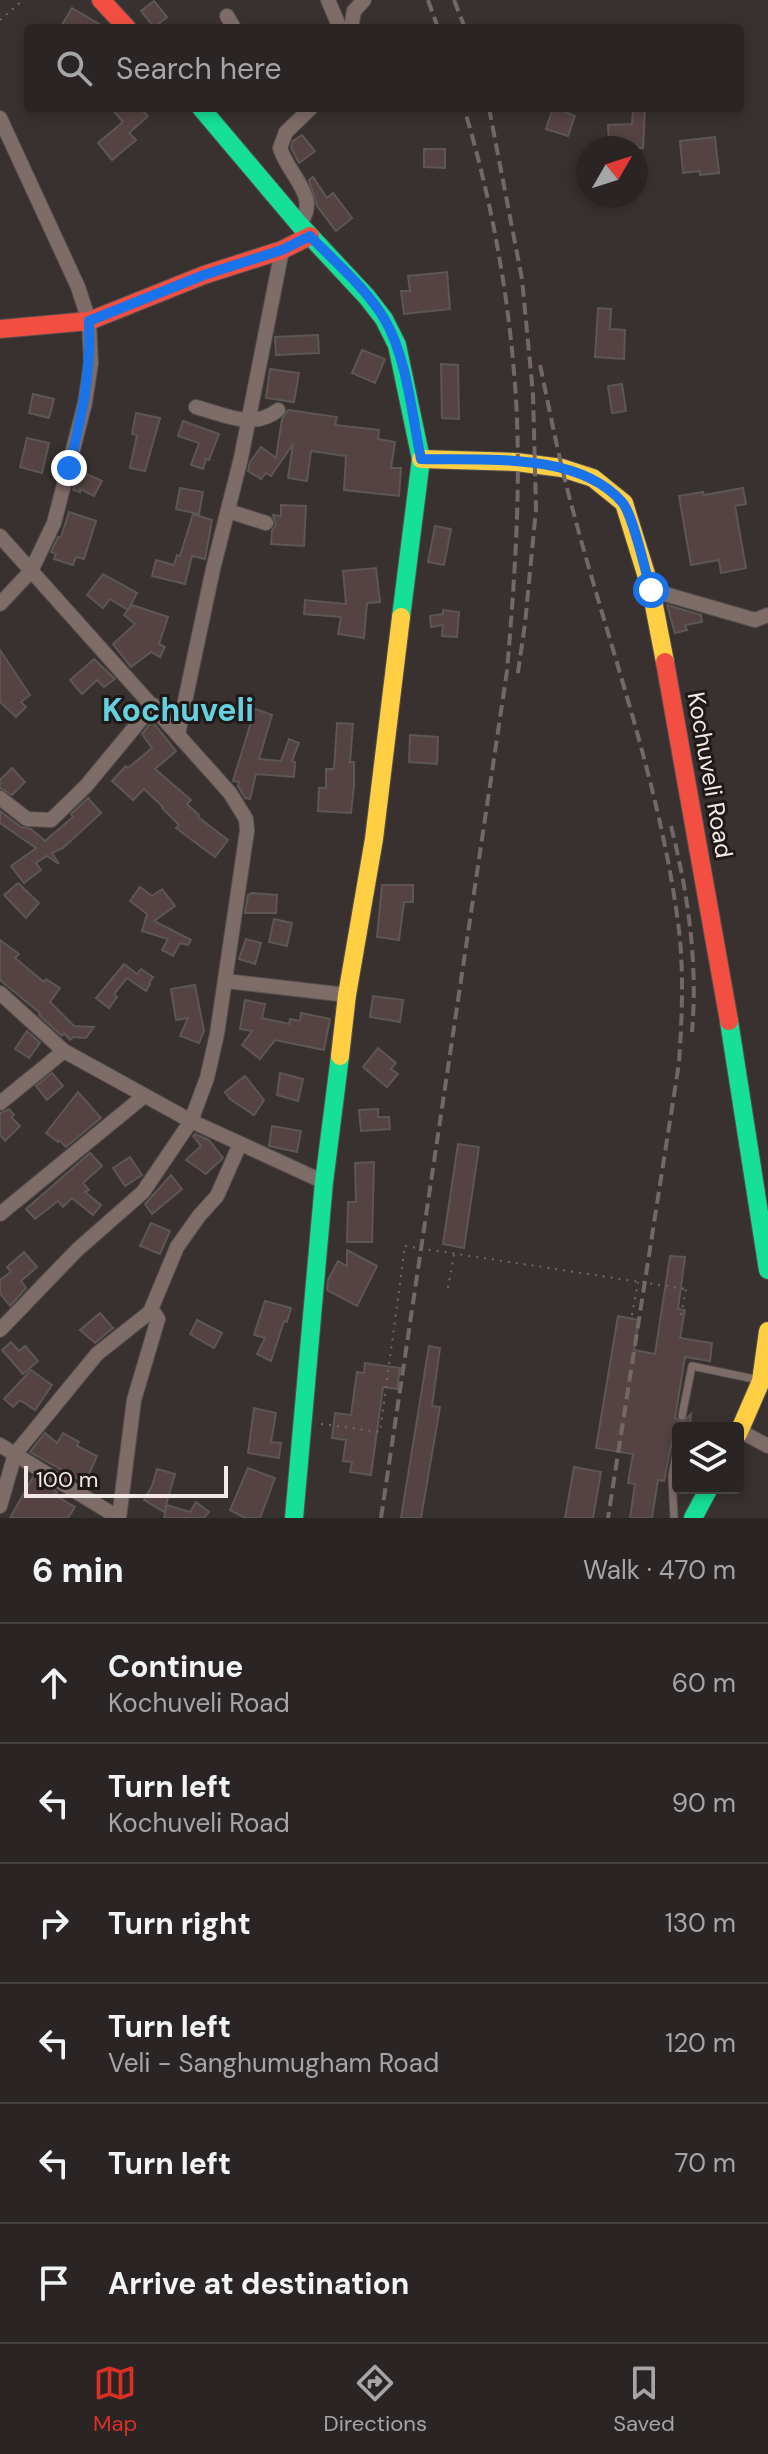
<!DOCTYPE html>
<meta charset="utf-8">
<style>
body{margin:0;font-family:"DM Sans",sans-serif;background:#363131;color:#f1f3f6}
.controls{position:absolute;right:24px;bottom:24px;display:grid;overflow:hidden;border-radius:8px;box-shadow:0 4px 12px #0003}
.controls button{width:72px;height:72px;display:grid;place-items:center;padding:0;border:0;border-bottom:2px solid #464241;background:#2a2524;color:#f1f3f6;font:40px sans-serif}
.compass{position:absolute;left:576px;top:136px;width:72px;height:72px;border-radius:50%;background:#2a2524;box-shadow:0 4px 12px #0003;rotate:51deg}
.scale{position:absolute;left:24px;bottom:20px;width:204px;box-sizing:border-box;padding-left:8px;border:4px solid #f1e8e7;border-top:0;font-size:22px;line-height:28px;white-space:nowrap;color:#f1e8e7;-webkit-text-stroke:6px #1e1817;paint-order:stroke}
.stop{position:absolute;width:24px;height:24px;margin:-18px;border:6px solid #1a73e8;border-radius:50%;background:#fff}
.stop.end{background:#1a73e8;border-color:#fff;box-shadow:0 2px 8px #0008}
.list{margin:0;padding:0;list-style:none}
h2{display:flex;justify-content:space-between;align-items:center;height:104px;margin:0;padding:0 32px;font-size:34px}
h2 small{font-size:26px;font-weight:400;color:#a5a5a6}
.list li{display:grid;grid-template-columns:52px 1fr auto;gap:24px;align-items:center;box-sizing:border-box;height:120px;padding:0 32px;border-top:2px solid #464241}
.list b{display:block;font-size:30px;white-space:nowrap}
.list p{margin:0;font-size:26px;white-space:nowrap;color:#a5a5a6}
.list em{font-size:26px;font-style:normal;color:#a5a5a6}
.icon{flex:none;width:44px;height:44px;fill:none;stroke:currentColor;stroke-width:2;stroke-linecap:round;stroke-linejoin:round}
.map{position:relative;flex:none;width:768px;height:1518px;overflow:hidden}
.search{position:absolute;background:#2a2524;box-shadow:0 4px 12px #0003;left:24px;right:24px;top:24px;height:88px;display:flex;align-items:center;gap:20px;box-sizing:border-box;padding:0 28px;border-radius:8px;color:#a5a5a6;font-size:30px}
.sheet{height:824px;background:#2a2524}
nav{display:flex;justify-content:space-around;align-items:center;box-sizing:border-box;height:112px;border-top:2px solid #464241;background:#2a2524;font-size:22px;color:#a5a5a6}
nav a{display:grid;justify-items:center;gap:4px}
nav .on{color:#d93025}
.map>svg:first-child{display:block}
.building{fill:#544342;stroke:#5c5655;stroke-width:2}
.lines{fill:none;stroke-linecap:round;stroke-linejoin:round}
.lane-casing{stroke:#554f4e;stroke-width:9}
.street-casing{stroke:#554f4e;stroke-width:16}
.fast-casing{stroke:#554f4e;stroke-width:20}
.slow-casing{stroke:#554f4e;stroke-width:20}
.jam-casing{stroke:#554f4e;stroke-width:20}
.path{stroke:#746766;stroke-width:2;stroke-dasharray:2 6;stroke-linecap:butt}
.lane{stroke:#7e6c69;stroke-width:7}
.street{stroke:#7e6c69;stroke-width:14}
.fast{stroke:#16e098;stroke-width:18}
.slow{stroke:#ffcf43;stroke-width:18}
.jam{stroke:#f24e42;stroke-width:18}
.rail{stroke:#746866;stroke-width:4;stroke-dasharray:12 6;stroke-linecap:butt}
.path-bridge{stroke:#746766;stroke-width:2;stroke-dasharray:2 6;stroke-linecap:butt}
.route{stroke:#1a73e8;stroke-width:10}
.labels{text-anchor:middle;stroke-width:6;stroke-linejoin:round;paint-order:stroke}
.street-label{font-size:24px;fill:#f1e8e7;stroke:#1e1817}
.district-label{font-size:32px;font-weight:bold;fill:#66d0df;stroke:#1e1817}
</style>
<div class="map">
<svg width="768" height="1518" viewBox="0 0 768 1518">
<rect width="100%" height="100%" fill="#383130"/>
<!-- building -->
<g class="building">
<polygon points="154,1 167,17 154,27 141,11"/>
<polygon points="72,8 106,28 60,28"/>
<polygon points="111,108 141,108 148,116 129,133 136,140 112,160 98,143 123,122"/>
<polygon points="553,108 566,108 565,112 575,116 568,136 546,129"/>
<polygon points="633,108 645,108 643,148 629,148 629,143 609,144 608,125 632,124"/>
<polygon points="302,135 315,151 299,163 291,148 293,141"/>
<polygon points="715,137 719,173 700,175 700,171 683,173 680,141"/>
<polygon points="424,149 445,149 445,168 424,167"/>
<polygon points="313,177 327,198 333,193 352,218 336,231 317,206 309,180"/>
<polygon points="447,272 450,309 404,314 401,291 410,291 408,276"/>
<polygon points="598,308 611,309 610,329 625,330 624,359 595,357"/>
<polygon points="318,335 319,353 276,355 275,337"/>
<polygon points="362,350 385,359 375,383 352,373"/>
<polygon points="441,364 458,365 459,419 442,418"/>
<polygon points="270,369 299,373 294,402 266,398"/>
<polygon points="622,384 626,411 612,413 608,386"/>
<polygon points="33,394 54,399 49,418 29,413"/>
<polygon points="288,410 337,417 335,425 379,430 378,439 395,442 391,468 401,468 399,496 344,490 346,456 311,451 307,481 288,478 293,444 271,476 266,473 261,479 248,471 250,462 261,447 276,458 282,419"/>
<polygon points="136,413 160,418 145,471 130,468 137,435 132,434"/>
<polygon points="183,421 219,434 209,460 206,459 203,469 191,465 199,443 178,436"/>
<polygon points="27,438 49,443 42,473 20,467"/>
<polygon points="78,470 102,481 94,496 80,489 80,492 73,490"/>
<polygon points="180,488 203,492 199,514 176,509"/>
<polygon points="743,488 746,504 735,506 746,568 721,573 719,560 691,565 679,496 703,492 704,495"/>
<polygon points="281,505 306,506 304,546 271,544 272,531 276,525 273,515 281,516"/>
<polygon points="69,512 96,521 84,559 76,557 73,565 54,559 56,554 51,552 58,537 61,537"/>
<polygon points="193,514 212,520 205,559 192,556 185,584 152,576 156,560 174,565 177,555 180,556"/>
<polygon points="435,526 451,529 444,565 428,562"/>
<polygon points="376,568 380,602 367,603 364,638 338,634 341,617 304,614 305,600 346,604 343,571"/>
<polygon points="103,574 137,593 128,610 110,599 103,608 87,595"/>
<polygon points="132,605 168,617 159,644 165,647 160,657 151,652 131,667 113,644 135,624 124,615"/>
<polygon points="667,605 701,615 702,622 685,625 687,630 675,633"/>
<polygon points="443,610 459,612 457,637 442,636 443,625 431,627 430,616 443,614"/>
<polygon points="0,650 30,695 21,702 26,707 16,717 0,702"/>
<polygon points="94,659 115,679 104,687 97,680 82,694 70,680"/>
<polygon points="255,709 272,715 259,759 281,761 289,739 299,743 292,761 295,762 294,777 256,774 250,799 245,798 238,786 239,782 233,781"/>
<polygon points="152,721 176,751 155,769 191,800 187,804 199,815 198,817 228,840 215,857 176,828 179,825 162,808 163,807 144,789 133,800 112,781 126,766 128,768 152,748 142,734"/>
<polygon points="337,723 353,724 350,762 354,762 354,785 351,813 318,811 319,788 326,788 326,769 334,769"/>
<polygon points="410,735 438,737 437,764 409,762"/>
<polygon points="12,768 25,782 12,795 0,788 0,780"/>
<polygon points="88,798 101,813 63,848 52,853 59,864 47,856 36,863 41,870 24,883 11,866 36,848 0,823 0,811 21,827 31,829 45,841 73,817 71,814"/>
<polygon points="18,883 39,903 26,918 4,895"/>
<polygon points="382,885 413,885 413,902 404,902 399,940 377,937"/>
<polygon points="140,887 152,896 162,889 175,906 154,921 191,940 188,945 180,943 173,956 162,950 168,939 142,931 147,914 130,901"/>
<polygon points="252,893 277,895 276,913 245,913 248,895"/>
<polygon points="274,919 292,923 287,946 269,942"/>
<polygon points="246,939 261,943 255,964 239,959"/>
<polygon points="0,940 19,954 15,958 44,982 46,979 60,988 50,1002 74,1026 94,1027 86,1038 73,1037 70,1040 64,1033 62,1036 39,1015 40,1013 0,980"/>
<polygon points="124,964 137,974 141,969 153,977 149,983 150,984 146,991 127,978 114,994 117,997 109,1008 96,998"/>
<polygon points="195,985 204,1031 199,1043 180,1036 188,1018 176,1020 171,989"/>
<polygon points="373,996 403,1000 400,1022 370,1017"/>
<polygon points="245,1000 265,1004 262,1018 289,1024 290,1019 300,1021 301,1013 330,1019 324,1050 275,1040 260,1059 242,1045 252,1031 240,1029"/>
<polygon points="27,1031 40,1043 29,1058 15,1049"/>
<polygon points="378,1048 396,1063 391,1069 398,1074 387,1087 363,1067"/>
<polygon points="52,1073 63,1086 47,1100 36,1086"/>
<polygon points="280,1073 303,1079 298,1101 277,1095"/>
<polygon points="245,1076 264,1100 254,1115 230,1099 225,1092"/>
<polygon points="78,1092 101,1118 66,1147 59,1140 58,1142 46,1133"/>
<polygon points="9,1109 14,1115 11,1117 20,1126 5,1141 0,1135 0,1113"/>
<polygon points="378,1109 378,1117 389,1117 390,1129 361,1131 359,1110"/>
<polygon points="272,1126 301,1131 297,1152 269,1146"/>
<polygon points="195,1134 209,1140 223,1158 206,1174 186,1160 201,1146 193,1136"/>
<polygon points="458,1144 479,1147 464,1248 443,1244"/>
<polygon points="90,1153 102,1166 83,1183 89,1190 85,1192 101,1205 93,1215 72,1198 63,1207 58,1201 35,1219 26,1209"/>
<polygon points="130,1157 142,1175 125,1186 113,1168"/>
<polygon points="374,1162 372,1242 347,1242 348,1202 356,1202 355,1163"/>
<polygon points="171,1175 182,1189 152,1214 145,1204"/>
<polygon points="151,1223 170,1231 160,1254 140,1246"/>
<polygon points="347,1250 377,1266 357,1306 327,1290 328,1280 338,1261 347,1266"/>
<polygon points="24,1252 37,1267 21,1281 26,1288 10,1306 0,1293 0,1280 11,1272 7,1267"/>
<polygon points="670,1256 685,1257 678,1309 685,1310 680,1338 712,1343 710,1361 685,1357 675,1418 683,1422 691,1414 690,1428 678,1428 678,1437 672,1441 664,1481 658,1480 652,1518 630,1518 635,1484 628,1483 633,1454 596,1448 618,1316 639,1320 634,1350 655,1354"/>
<polygon points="265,1301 291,1308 287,1322 284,1321 271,1361 257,1354 265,1338 254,1335"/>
<polygon points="100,1313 113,1328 95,1343 80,1330"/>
<polygon points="197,1320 222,1333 214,1348 190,1334"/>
<polygon points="11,1342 19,1351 25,1346 38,1361 23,1374 2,1350"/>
<polygon points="429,1346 440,1348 432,1406 440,1407 421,1518 401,1518"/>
<polygon points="365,1363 400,1368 397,1389 383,1387 371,1475 350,1472 352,1462 343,1461 346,1440 332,1438 335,1413 351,1415 357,1372 364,1373"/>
<polygon points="31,1370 52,1385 35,1410 20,1400 13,1407 4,1399"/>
<polygon points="254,1408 276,1413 271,1442 281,1443 279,1458 248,1453"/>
<polygon points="45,1433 57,1443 63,1433 79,1442 77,1446 97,1456 85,1483 30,1452"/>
<polygon points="574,1467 601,1472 593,1518 565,1518"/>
<polygon points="248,1468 275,1478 260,1518 245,1518 230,1510"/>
<polygon points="157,1469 175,1474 164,1512 144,1500 152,1486"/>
<polygon points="33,1477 57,1492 55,1495 75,1507 68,1518 10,1518"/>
<polygon points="196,1502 209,1512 204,1518 164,1518 167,1505 190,1512"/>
</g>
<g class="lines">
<!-- lane casing -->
<g class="lane-casing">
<g id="lane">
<polyline points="682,1416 692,1366 759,1380"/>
<polyline points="674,1518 672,1476 678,1443"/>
</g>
</g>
<!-- street casing -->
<g class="street-casing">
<g id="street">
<polyline points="328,0 340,28"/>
<polyline points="227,16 234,28"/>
<polyline points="351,28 354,11 364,0"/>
<polyline points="0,118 78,287 89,321 91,363 85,403 54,523 31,571 0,604"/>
<path d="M299,224C322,198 288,175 280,148L286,132L311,108"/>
<path d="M196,407C225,415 253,430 278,410"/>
<polyline points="228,511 266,523"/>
<polyline points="0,536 230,793 246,819 247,831 217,1034 207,1078 191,1121 143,1192 77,1250 0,1330"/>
<polyline points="651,590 755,620 768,615"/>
<polyline points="178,734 213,569 241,458 282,250"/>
<polyline points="0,798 27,819 51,820 86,786 153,705"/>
<polyline points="225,981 347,995"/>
<polyline points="0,993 64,1051"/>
<polyline points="0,1103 64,1051 191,1121 324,1182"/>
<polyline points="0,1214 144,1096"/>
<polyline points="150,1312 177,1247 199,1216 217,1196 240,1144"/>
<polyline points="740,1431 768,1446"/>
<polyline points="0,1445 119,1518"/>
<polyline points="0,1506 15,1454 97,1354 150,1312 154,1313 158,1319 134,1400 119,1518"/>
</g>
</g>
<!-- fast casing -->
<g class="fast-casing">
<g id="fast">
<polyline points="201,108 299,224 367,297 384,319 397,345 421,459 401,617"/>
<polyline points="729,1021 768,1270"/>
<polyline points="294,1518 324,1182 340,1056"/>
<polyline points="693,1518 709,1488"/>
</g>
</g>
<!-- slow casing -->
<g class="slow-casing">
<g id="slow">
<polyline points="421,459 516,462 562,468 593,478 624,503 651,590 665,662"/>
<polyline points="340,1056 347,995 374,839 401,617"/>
<polyline points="738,1434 761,1381 768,1331"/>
</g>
</g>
<!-- jam casing -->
<g class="jam-casing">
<g id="jam">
<polyline points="101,0 127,28"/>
<polyline points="0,329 89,321 204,275 282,250 310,236"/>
<polyline points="665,662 729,1021"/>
</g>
</g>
<!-- path -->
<g class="path">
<polyline points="0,20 23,0"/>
<polyline points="448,1288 454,1254"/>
<polyline points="632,1315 638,1282"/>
<polyline points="681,1315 686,1289"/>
<polyline points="321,1424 380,1432 405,1246"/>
</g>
<!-- lane -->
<use href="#lane" class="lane"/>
<!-- street -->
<use href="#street" class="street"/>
<!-- fast -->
<use href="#fast" class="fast"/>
<!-- slow -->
<use href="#slow" class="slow"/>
<!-- jam -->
<use href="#jam" class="jam"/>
<!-- rail -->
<g class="rail">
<polyline points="428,0 438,28"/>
<polyline points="454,0 465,28"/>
<polyline points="489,108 522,279 533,394 536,509 525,624 517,679"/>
<path d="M540,365C550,412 559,460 572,507C609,647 661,785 679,930C684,974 682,1018 679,1063L608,1518"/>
<path d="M671,826C688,893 698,962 692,1032"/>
<path d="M381,1518L507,671C515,576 522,479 515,384C508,291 491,197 464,108"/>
</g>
<!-- path-bridge -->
<polyline class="path-bridge" points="405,1246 686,1289"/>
</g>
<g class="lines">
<!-- route -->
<path class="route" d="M69,468C82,414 91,378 89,321L204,275L282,250L310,236C335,262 367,289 385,320C407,358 412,416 421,459C483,461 577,451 622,502C633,514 645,571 651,590"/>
</g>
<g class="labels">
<!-- street labels -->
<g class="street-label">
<text transform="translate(710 775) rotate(80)" y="8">Kochuveli Road</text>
</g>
<!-- district labels -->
<g class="district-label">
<text x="178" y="721">Kochuveli</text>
</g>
</g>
</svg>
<div class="controls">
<button><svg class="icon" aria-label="layers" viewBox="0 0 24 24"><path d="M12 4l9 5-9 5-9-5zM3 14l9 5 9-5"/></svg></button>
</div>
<svg class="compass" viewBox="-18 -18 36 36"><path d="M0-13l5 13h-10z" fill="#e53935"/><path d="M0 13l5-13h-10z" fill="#a5a5a6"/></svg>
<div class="scale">100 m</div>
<div class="stop" style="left:651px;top:590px"></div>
<div class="stop end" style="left:69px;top:468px"></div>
<div class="search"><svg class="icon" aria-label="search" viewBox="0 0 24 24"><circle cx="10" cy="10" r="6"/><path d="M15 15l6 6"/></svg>Search here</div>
</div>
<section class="sheet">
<h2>6 min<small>Walk · 470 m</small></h2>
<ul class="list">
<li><svg class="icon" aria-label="ahead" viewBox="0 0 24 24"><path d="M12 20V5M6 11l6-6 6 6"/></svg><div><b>Continue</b><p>Kochuveli Road</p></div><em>60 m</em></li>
<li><svg class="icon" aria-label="left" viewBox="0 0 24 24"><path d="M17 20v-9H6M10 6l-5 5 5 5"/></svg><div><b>Turn left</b><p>Kochuveli Road</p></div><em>90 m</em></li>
<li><svg class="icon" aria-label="right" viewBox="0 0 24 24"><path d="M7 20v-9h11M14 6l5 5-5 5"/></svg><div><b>Turn right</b></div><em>130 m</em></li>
<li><svg class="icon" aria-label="left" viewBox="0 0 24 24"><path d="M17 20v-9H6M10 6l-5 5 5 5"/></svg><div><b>Turn left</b><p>Veli - Sanghumugham Road</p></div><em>120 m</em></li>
<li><svg class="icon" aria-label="left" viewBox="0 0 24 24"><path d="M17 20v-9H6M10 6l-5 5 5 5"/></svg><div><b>Turn left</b></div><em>70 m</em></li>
<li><svg class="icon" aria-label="arrive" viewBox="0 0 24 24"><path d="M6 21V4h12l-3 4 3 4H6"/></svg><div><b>Arrive at destination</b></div></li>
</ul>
</section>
<nav>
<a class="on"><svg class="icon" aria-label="map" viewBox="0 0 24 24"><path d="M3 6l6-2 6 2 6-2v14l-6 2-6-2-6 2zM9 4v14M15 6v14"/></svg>Map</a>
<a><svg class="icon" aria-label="directions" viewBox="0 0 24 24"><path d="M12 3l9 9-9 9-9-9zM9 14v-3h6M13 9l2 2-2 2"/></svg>Directions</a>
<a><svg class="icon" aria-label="saved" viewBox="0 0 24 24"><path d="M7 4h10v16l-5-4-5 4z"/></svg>Saved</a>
</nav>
